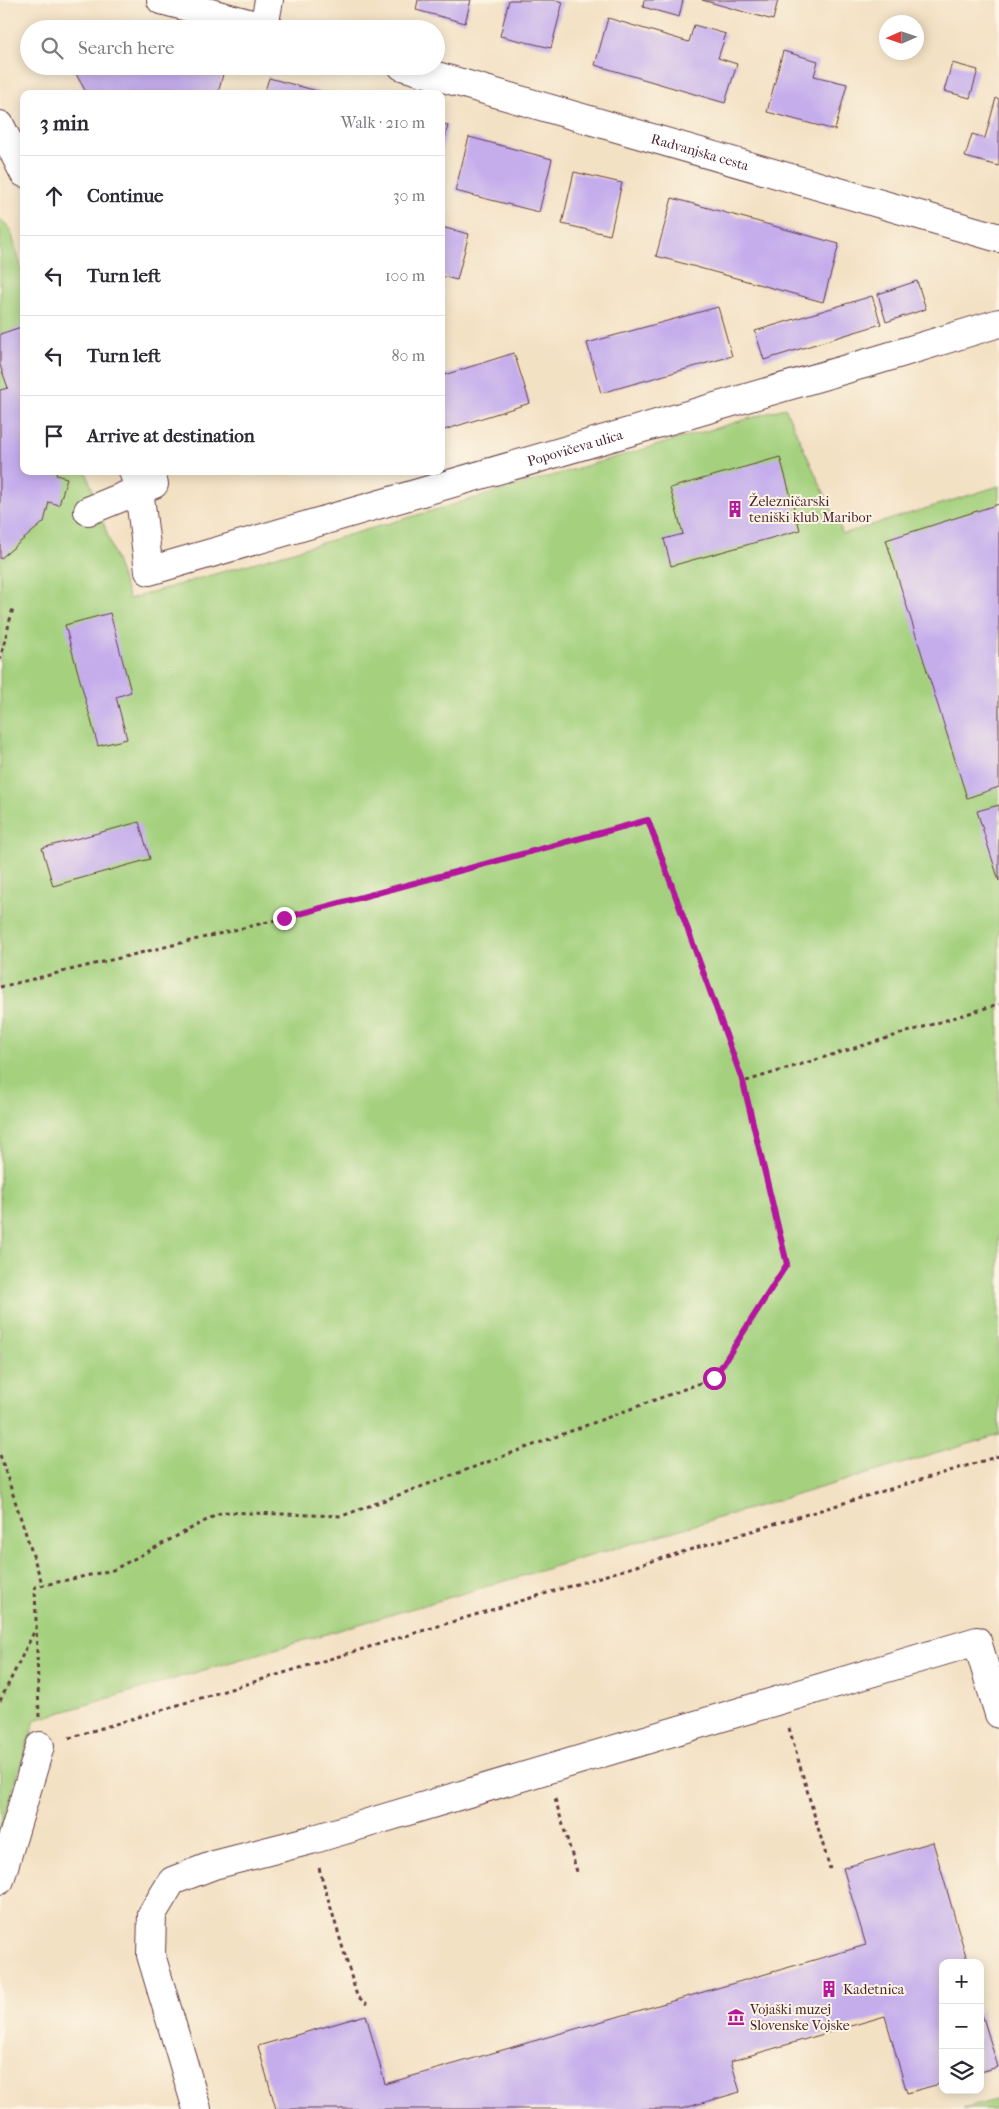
<!DOCTYPE html>
<meta charset="utf-8">
<style>
body{margin:0;font-family:"IM FELL French Canon",serif;background:#f2f2f3;color:#2b2b33}
.controls{position:absolute;right:15px;bottom:15px;display:grid;overflow:hidden;border-radius:10px;box-shadow:0 2px 12px #0003}
.controls button{width:45px;height:45px;display:grid;place-items:center;padding:0;border:0;border-bottom:1px solid #e1e1e2;background:#fff;color:#2b2b33;font:25px sans-serif}
.compass{position:absolute;left:879px;top:15px;width:45px;height:45px;border-radius:50%;background:#fff;box-shadow:0 2px 12px #0003;rotate:267deg}
.stop{position:absolute;width:15px;height:15px;margin:-11px;border:4px solid #b5179e;border-radius:50%;background:#fff}
.stop.end{background:#b5179e;border-color:#fff;box-shadow:0 1px 5px #0008}
.list{margin:0;padding:0;list-style:none}
h2{display:flex;justify-content:space-between;align-items:center;height:65px;margin:0;padding:0 20px;font-size:21px}
h2 small{font-size:16px;font-weight:400;color:#7c7c81}
.list li{display:grid;grid-template-columns:32px 1fr auto;gap:15px;align-items:center;box-sizing:border-box;height:80px;padding:0 20px;border-top:1px solid #e1e1e2}
.list b{display:block;font-size:19px;white-space:nowrap}
.list em{font-size:16px;font-style:normal;color:#7c7c81}
.icon{flex:none;width:28px;height:28px;fill:none;stroke:currentColor;stroke-width:2;stroke-linecap:round;stroke-linejoin:round}
.map{position:relative;flex:none;width:999px;height:2109px;overflow:hidden}
.search{position:absolute;background:#fff;box-shadow:0 2px 12px #0003;left:20px;top:20px;width:425px;height:55px;display:flex;align-items:center;gap:12px;box-sizing:border-box;padding:0 18px;border-radius:28px;color:#7c7c81;font-size:19px}
.panel{position:absolute;background:#fff;box-shadow:0 2px 12px #0003;left:20px;top:90px;width:425px;height:385px;border-radius:10px}
.map>svg:first-child{display:block}
.green{fill:#a5d17f;stroke:#787855}
.building{fill:#c5adec}
.lines{fill:none;stroke-linecap:round;stroke-linejoin:round}
.minor-casing{stroke:#633c42;stroke-width:30}
.path{stroke:#633c42;stroke-width:3;stroke-dasharray:4 4;stroke-linecap:butt}
.minor{stroke:#fff;stroke-width:28}
.route{stroke:#b5179e;stroke-width:6}
.labels{text-anchor:middle;stroke-width:4;stroke-linejoin:round;paint-order:stroke}
.street-label{font-size:14px;fill:#4a1f2b;stroke:#fcf5e5}
.poi-label{font-size:14px;fill:#4a1f2b;stroke:#fcf5e5;text-anchor:start}
</style>
<div class="map">
<svg width="999" height="2109" viewBox="0 0 999 2109">
<rect width="100%" height="100%" fill="#fcf5e5"/>
<filter id="ink" filterUnits="userSpaceOnUse"><feTurbulence type="fractalNoise" baseFrequency=".02" numOctaves="2"/><feDisplacementMap in="SourceGraphic" scale="10" xChannelSelector="R" yChannelSelector="G"/><feConvolveMatrix kernelMatrix="1 2 1 2 8 2 1 2 1" color-interpolation-filters="sRGB"/></filter>
<filter id="wash" filterUnits="userSpaceOnUse"><feTurbulence type="fractalNoise" baseFrequency=".0096" numOctaves="4" result="noise"/><feDisplacementMap in="SourceGraphic" scale="20" xChannelSelector="R" yChannelSelector="G"/><feGaussianBlur stdDeviation="1.12" result="paint"/><feColorMatrix in="noise" values="0 0 0 0 0 0 0 0 0 0 0 0 0 0 0 0 0 1.4 0 .05"/><feComposite in="paint" operator="in"/></filter>
<g filter="url(#wash)">
<rect width="100%" height="100%" fill="#f3e1c4"/>
<!-- green -->
<g class="green">
<polygon points="0,219 10,228 24,277 24,471 86,471 129,599 785,408 843,534 999,486 999,1435 35,1720 0,1831"/>
<polygon points="999,2099 999,2109 963,2109"/>
</g>
<g id="blocks">
<!-- building -->
<g class="building">
<polygon points="418,0 471,0 465,23 416,10"/>
<polygon points="509,0 555,0 563,2 551,48 500,36"/>
<polygon points="644,0 683,0 679,17 643,7"/>
<polygon points="702,0 778,0 773,20"/>
<polygon points="608,18 689,42 694,25 726,34 718,58 737,64 725,103 595,65"/>
<polygon points="783,51 818,61 814,76 847,84 835,130 767,112"/>
<polygon points="952,63 978,70 970,98 944,91"/>
<polygon points="87,66 210,66 224,70 218,94 87,94 75,72"/>
<polygon points="269,78 325,93 325,94 264,94"/>
<polygon points="996,98 999,99 999,166 965,157 972,134 985,138"/>
<polygon points="441,124 448,125 442,151 441,151"/>
<polygon points="469,137 552,159 539,212 455,191"/>
<polygon points="574,172 622,183 610,235 562,224"/>
<polygon points="672,198 839,244 823,302 656,256"/>
<polygon points="441,227 469,234 457,280 441,276"/>
<polygon points="917,281 926,309 886,322 878,294"/>
<polygon points="872,296 881,324 764,360 755,331"/>
<polygon points="718,307 732,356 601,393 587,343"/>
<polygon points="24,326 24,471 57,471 56,475 67,478 59,505 49,502 44,522 0,559 0,390 8,388 0,365 0,334"/>
<polygon points="514,353 530,403 441,431 441,376"/>
<polygon points="780,457 800,530 671,566 664,539 683,534 670,488"/>
<polygon points="999,504 999,787 967,798 886,540"/>
<polygon points="110,613 131,692 116,697 127,739 98,746 65,625"/>
<polygon points="999,805 999,881 977,811"/>
<polygon points="139,822 150,859 53,886 42,848"/>
<polygon points="933,1842 968,1963 943,1963 943,2083 907,2093 885,2016 731,2061 740,2092 681,2109 276,2109 258,2046 366,2015 385,2084 866,1945 843,1868"/>
<polygon points="980,2007 998,2067 980,2072"/>
</g>
</g>
</g>
<g filter="url(#ink)">
<use href="#blocks" fill-opacity="0" stroke="#633c42" stroke-width="1"/>
<g class="lines">
<!-- minor casing -->
<g class="minor-casing">
<g id="minor">
<polyline points="161,0 271,29"/>
<polyline points="264,27 269,0"/>
<path id="s1" d="M402,66L999,238"/>
<polyline points="0,125 24,173"/>
<path id="s2" d="M133,471L139,489L149,571L881,359L999,323"/>
<polyline points="88,511 154,484"/>
<polyline points="0,1880 40,1746"/>
<polyline points="197,2109 151,1955 152,1914 172,1881 214,1865 311,1840 977,1641 999,1714"/>
</g>
</g>
<!-- path -->
<g class="path">
<polyline points="0,660 13,608"/>
<polyline points="0,987 284,918 649,820 743,1082"/>
<polyline points="0,1455 43,1586"/>
<polyline points="0,1701 36,1628"/>
<polyline points="39,1717 35,1587 113,1570 222,1512 342,1516 714,1378 787,1264 743,1082 999,1004"/>
<polyline points="789,1728 830,1869"/>
<polyline points="69,1738 999,1456"/>
<polyline points="555,1799 578,1875"/>
<polyline points="319,1868 357,1996 367,2004"/>
</g>
<!-- minor -->
<use href="#minor" class="minor"/>
</g>
</g>
<g class="lines" filter="url(#ink)">
<!-- route -->
<polyline class="route" points="284,918 648,820 743,1082 787,1264 714,1378"/>
</g>
<!-- icons -->
<defs>
<g id="building-bare" transform="scale(1.35)"><path d="M-4-6H4V6H1V3H-1V6H-4ZM-2.5-4.3h1.7v1.8h-1.7ZM.8-4.3h1.7v1.8H.8ZM-2.5-1h1.7V.8h-1.7ZM.8-1h1.7V.8H.8Z" fill="#b5179e" stroke="#fcf5e5" stroke-width="2.5" paint-order="stroke"/></g>
<g id="museum-bare" transform="scale(1.35)"><path d="M0-6L6-3V-2H-6V-3ZM-5-1h2V3h-2ZM-1-1h2V3h-2ZM3-1h2V3H3ZM-6 4H6V6H-6Z" fill="#b5179e" stroke="#fcf5e5" stroke-width="2.5" paint-order="stroke"/></g>
</defs>
<g fill-rule="evenodd">
<use href="#building-bare" x="735" y="509"/>
<use href="#building-bare" x="829" y="1989"/>
<use href="#museum-bare" x="736" y="2017"/>
</g>
<g class="labels">
<!-- street labels -->
<g class="street-label">
<text dy="5" stroke="none"><textPath href="#s1" startOffset="310">Radvanjska cesta</textPath></text>
<text dy="5" stroke="none"><textPath href="#s2" startOffset="545">Popovičeva ulica</textPath></text>
</g>
<!-- poi labels -->
<g class="poi-label">
<text x="749" y="506">Železničarski<tspan x="749" dy="16">teniški klub Maribor</tspan></text>
<text x="843" y="1994">Kadetnica</text>
<text x="750" y="2014">Vojaški muzej<tspan x="750" dy="16">Slovenske Vojske</tspan></text>
</g>
</g>
</svg>
<div class="controls">
<button>+</button>
<button>−</button>
<button><svg class="icon" aria-label="layers" viewBox="0 0 24 24"><path d="M12 4l9 5-9 5-9-5zM3 14l9 5 9-5"/></svg></button>
</div>
<svg class="compass" viewBox="-18 -18 36 36"><path d="M0-13l5 13h-10z" fill="#e53935"/><path d="M0 13l5-13h-10z" fill="#7c7c81"/></svg>
<div class="stop" style="left:714px;top:1378px"></div>
<div class="stop end" style="left:284px;top:918px"></div>
<div class="search"><svg class="icon" aria-label="search" viewBox="0 0 24 24"><circle cx="10" cy="10" r="6"/><path d="M15 15l6 6"/></svg>Search here</div>
<section class="panel">
<h2>3 min<small>Walk · 210 m</small></h2>
<ul class="list">
<li><svg class="icon" aria-label="ahead" viewBox="0 0 24 24"><path d="M12 20V5M6 11l6-6 6 6"/></svg><div><b>Continue</b></div><em>30 m</em></li>
<li><svg class="icon" aria-label="left" viewBox="0 0 24 24"><path d="M17 20v-9H6M10 6l-5 5 5 5"/></svg><div><b>Turn left</b></div><em>100 m</em></li>
<li><svg class="icon" aria-label="left" viewBox="0 0 24 24"><path d="M17 20v-9H6M10 6l-5 5 5 5"/></svg><div><b>Turn left</b></div><em>80 m</em></li>
<li><svg class="icon" aria-label="arrive" viewBox="0 0 24 24"><path d="M6 21V4h12l-3 4 3 4H6"/></svg><div><b>Arrive at destination</b></div></li>
</ul>
</section>
</div>
